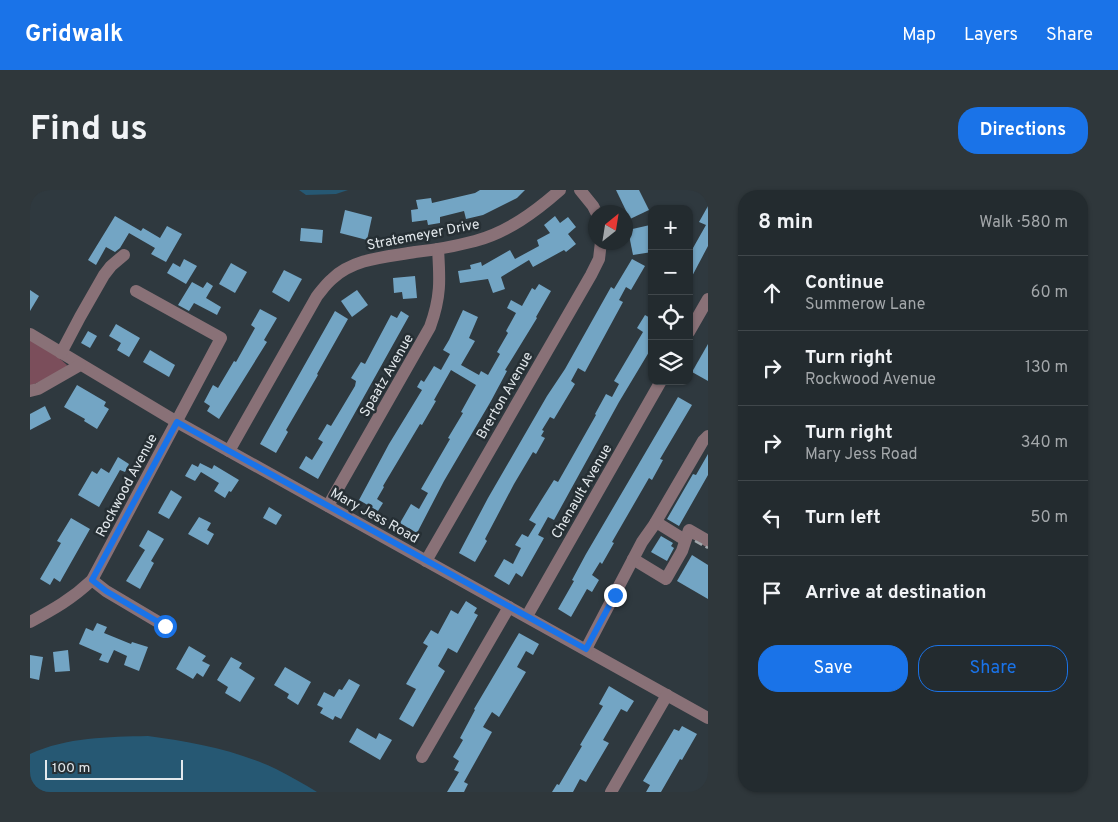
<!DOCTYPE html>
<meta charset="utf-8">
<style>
body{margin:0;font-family:Overpass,sans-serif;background:#2f373b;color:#f1f3f6}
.controls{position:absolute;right:15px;top:15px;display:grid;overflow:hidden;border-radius:10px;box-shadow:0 1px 4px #0004}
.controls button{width:45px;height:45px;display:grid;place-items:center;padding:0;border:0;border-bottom:1px solid #40474b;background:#232b2f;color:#f1f3f6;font:25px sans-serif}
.compass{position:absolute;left:558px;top:15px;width:45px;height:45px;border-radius:50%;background:#232b2f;box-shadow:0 1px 4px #0004;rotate:30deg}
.scale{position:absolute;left:15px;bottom:12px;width:138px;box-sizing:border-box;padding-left:5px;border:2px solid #e2e8ec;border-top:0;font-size:14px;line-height:18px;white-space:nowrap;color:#e2e8ec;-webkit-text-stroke:4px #262f34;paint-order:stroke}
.stop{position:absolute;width:15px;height:15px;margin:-11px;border:4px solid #1a73e8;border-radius:50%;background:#fff}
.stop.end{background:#1a73e8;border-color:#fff;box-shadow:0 1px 5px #0008}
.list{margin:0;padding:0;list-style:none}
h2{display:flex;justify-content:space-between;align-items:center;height:65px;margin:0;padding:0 20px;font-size:21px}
h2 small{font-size:16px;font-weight:400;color:#a3a7aa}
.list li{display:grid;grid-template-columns:32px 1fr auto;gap:15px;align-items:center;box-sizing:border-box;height:75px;padding:0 20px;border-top:1px solid #40474b}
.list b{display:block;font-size:19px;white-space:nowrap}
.list p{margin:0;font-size:16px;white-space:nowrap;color:#a3a7aa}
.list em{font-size:16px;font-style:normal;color:#a3a7aa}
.actions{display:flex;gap:10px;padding:15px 20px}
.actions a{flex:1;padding:11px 0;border:1px solid #1a73e8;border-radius:20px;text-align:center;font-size:18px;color:#1a73e8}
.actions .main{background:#1a73e8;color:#fff}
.icon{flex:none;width:28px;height:28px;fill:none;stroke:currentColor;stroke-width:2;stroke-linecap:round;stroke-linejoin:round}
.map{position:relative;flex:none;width:678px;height:602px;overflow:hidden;border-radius:20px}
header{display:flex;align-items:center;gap:30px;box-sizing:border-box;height:70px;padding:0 25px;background:#1a73e8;color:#fff}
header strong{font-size:24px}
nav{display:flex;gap:28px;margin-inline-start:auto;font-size:18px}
.intro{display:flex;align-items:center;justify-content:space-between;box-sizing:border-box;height:120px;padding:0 30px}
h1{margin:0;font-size:35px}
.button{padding:12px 22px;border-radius:20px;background:#1a73e8;color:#fff;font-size:18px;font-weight:700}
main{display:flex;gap:30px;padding:0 30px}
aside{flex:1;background:#232b2f;border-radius:20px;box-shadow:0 1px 4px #0004}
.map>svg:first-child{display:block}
.green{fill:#7b4e5b}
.water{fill:#265873}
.building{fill:#73a5c4}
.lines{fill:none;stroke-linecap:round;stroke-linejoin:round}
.minor{stroke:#897177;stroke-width:12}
.rail{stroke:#a1a8ad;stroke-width:2.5;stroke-dasharray:8 4;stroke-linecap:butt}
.route{stroke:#1a73e8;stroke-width:6}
.labels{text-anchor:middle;stroke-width:5;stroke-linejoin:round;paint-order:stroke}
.street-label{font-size:14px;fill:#e2e8ec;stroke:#262f34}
</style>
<header>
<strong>Gridwalk</strong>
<nav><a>Map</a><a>Layers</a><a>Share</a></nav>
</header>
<div class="intro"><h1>Find us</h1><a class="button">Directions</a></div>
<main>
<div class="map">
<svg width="678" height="602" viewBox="0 0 678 602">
<rect width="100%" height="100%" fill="#2f393f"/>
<!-- green -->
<polygon class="green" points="0,148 21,161 37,175 35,180 0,196"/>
<!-- water -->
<g class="water">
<polygon points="269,0 318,0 306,4 276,5"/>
<path d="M118,546C162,552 206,560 246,579C260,586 274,594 287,602H0V564C37,547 78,547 118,546Z"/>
</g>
<!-- building -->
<g class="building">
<polygon points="450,0 495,0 487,8 453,25 436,29 434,21 410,27 410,33 398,35 397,30 382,32 381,20 388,19 386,10 401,8 402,13 445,3"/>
<polygon points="586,0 609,0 619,20 600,29"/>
<polygon points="678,16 678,56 659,92 659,65 676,35 669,32"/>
<polygon points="315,20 342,27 337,50 310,43"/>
<polygon points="85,26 111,41 113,38 130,48 137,36 152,44 136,72 121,64 125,58 99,43 90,58 85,62 76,57 66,75 58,70"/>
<polygon points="525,26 530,33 538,27 546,37 538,44 546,54 536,62 534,60 503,77 499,70 471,87 475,99 463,103 458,89 430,93 428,81 441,79 440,75 451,72 452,76 480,60 485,69 509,56 507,50 520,43 514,35"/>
<polygon points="620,35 622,62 603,65 598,40"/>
<polygon points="271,38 293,40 292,53 270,51"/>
<polygon points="154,69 167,76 156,94 137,83 143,73 150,77"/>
<polygon points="602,69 615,76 601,100 596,97 589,110 593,112 555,182 548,178 541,191 545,194 524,229 520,227 512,240 514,241 511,246 515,248 506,264 503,262 484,294 455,349 457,351 445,372 429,363 458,308 517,206 535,179 581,97 584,99"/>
<polygon points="201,73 217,82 205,103 189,94"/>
<polygon points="254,80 272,89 259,112 242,102"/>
<polygon points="385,86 387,108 373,109 372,102 364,103 363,88"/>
<polygon points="162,92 173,98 177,92 183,96 176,108 191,117 187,125 164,113 159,121 148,115"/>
<polygon points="509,94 521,101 506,127 507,128 475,180 477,181 461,211 414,291 387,343 370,333 381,314 389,319 398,303 391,299 420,249 418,248 433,223 431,222 446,195 421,180 404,210 406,211 392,235 390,234 353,296 354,297 347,309 353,313 348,321 329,310 359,254 392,200 387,197 391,190 394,192 404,176 411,180 420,164 413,160 419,150 433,120 448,127 439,148 445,151 431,175 449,185 451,181 458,185 470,164 467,162 478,143 476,141 486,123 477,118 481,110 492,116 502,98 505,100"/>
<polygon points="0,100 9,106 0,121"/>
<polygon points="327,100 338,115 322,127 311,111"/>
<polygon points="230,119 247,128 234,150 237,152 189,229 177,221 180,216 174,212 183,195 188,198 204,171 206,172 225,138 221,135"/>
<polygon points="305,121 318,129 287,184 288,185 256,240 258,242 246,263 230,254"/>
<polygon points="371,121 379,126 288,289 269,278 276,266 282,270 293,252 288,249 297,234 301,236 325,196 326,191 321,188 331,172 335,174 361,125 367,128"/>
<polygon points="615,125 622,129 622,157 589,212 524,330 518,327 508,345 514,348 492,387 486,383 479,395 464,386 474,369 483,374 491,358 485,355 492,344 498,347 506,334 499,330 512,309 524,290 528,292 566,225 565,224 576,204 582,207 589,194 584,191 613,142 607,138"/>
<polygon points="86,134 110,148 99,167 87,160 91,153 79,146"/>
<polygon points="58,141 67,146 60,158 51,153"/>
<polygon points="678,154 678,191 662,182"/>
<polygon points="120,160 145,175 139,187 113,172"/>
<polygon points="47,195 76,212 74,216 79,219 67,239 54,231 55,229 34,217"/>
<polygon points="648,207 662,215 630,269 633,270 622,290 619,288 582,352 584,353 572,374 570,372 562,385 569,390 562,402 557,399 541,427 528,419 544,391 542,390 556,364"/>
<polygon points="15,216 21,229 0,240 0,224"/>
<polygon points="678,264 678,285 649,336 637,329 663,284 666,285"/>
<polygon points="88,267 99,274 95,282 90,280 69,317 48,305 62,281 67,284 71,278 79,283"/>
<polygon points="170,273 182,279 184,275 209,290 201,302 199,301 195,308 184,301 189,293 171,282 165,291 155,286 162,274 168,277"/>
<polygon points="141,300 152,307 139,329 128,323"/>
<polygon points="239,317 252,325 246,335 233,328"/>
<polygon points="169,327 181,333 177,340 184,344 178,355 158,344"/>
<polygon points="41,328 60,339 30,392 24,388 20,395 10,389 31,353 27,351"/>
<polygon points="118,340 134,349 121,371 124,373 110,399 96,391 115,360 109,356"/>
<polygon points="631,346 643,353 641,356 644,358 637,371 621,362"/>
<polygon points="662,365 678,375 678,409 647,391"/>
<polygon points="436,411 447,418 444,423 448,425 427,463 418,458 408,476 415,481 383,537 369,529 386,499 376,494 398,456 393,453 401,440 408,444 421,420 428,424"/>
<polygon points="67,433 77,437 74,443 101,454 102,452 118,457 109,481 94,475 97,466 84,460 78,473 69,470 72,464 49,454 56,438 63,441"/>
<polygon points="489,443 509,454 503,465 496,461 487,477 496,482 469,527 462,522 453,537 462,542 434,592 438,594 434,602 417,602 429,582 424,580 429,571 423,567 433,550 430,548 445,520 444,519"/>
<polygon points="159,456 176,466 172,471 180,475 173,487 167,483 163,489 146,479"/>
<polygon points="38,460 40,481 25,482 23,462"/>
<polygon points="0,465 13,467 9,490 0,488"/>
<polygon points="201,467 212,473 209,478 225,488 210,512 195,503 198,497 187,490"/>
<polygon points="255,477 281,492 268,515 257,508 259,504 244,495"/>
<polygon points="319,489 330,495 311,529 305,526 303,530 290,523 293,518 287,515 294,502 304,507 309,499 312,500"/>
<polygon points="579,496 604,511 597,522 591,519 573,550 579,553 556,592 550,589 543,602 522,602 527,594 529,595 552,556 550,555 573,516 569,514"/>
<polygon points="652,536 667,544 652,570 650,569 631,602 616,602 620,595 613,591 644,539 649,541"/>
<polygon points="327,538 346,549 349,543 362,550 350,570 319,552"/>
</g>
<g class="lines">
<!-- minor -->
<g class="minor">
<polyline points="550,0 563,16 566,22"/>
<polyline points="659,142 678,109"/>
<polyline points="0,144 147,232 678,528"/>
<polyline points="31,163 50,127 74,85 81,76 94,65"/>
<polyline points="0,201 8,199 50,175"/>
<path d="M199,261L287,106C292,100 296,94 302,89C324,68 357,67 385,62C405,60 426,56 445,51C478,42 505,22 530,0"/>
<path d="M298,316L400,137C411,107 410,90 408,59"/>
<polyline points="626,332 655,350"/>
<polyline points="603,369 636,389 652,361 659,340 678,351"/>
<polyline points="396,371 561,85 569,69 571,52"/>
<polyline points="62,390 76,401 135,436"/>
<polyline points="497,426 631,191"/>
<path d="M0,432C24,419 42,409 62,390L191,148L106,101"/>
<polyline points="556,459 612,352 624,335 673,251 678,246"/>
<polyline points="392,567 479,417"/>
<polyline points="581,602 637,505"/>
</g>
<!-- rail -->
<polyline class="rail" points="665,351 678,358"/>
</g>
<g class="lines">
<!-- route -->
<polyline class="route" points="135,436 76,401 62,390 147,232 556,459 585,405"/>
</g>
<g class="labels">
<!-- street labels -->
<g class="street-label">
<text transform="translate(393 44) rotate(-11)" y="5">Stratemeyer Drive</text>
<text transform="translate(356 185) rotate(-60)" y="5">Spaatz Avenue</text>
<text transform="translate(474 205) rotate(-60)" y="5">Brerton Avenue</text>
<text transform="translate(96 295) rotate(-62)" y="5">Rockwood Avenue</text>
<text transform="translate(551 301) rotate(-60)" y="5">Chenault Avenue</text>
<text transform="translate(345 325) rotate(29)" y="5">Mary Jess Road</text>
</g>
</g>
</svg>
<div class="controls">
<button>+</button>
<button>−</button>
<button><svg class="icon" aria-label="locate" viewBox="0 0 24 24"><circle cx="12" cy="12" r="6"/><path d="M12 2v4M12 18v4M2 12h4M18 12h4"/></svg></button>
<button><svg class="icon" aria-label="layers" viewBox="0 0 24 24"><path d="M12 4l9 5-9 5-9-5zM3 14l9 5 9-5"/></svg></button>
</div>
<svg class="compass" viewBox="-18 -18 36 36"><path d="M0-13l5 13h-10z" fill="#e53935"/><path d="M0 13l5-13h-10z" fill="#a3a7aa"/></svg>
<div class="scale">100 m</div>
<div class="stop" style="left:135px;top:436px"></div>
<div class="stop end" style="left:585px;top:405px"></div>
</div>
<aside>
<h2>8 min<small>Walk · 580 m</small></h2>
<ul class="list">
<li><svg class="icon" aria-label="ahead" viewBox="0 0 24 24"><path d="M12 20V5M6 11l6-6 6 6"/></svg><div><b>Continue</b><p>Summerow Lane</p></div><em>60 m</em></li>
<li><svg class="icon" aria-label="right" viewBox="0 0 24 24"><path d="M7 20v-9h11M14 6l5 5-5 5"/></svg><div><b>Turn right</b><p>Rockwood Avenue</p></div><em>130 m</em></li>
<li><svg class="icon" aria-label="right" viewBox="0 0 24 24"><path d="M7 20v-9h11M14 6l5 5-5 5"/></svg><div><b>Turn right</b><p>Mary Jess Road</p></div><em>340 m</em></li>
<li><svg class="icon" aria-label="left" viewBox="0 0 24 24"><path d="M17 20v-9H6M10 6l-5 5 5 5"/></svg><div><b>Turn left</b></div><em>50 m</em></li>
<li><svg class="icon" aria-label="arrive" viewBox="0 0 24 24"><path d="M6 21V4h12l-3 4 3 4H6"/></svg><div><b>Arrive at destination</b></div></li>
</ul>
<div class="actions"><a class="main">Save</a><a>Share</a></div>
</aside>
</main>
